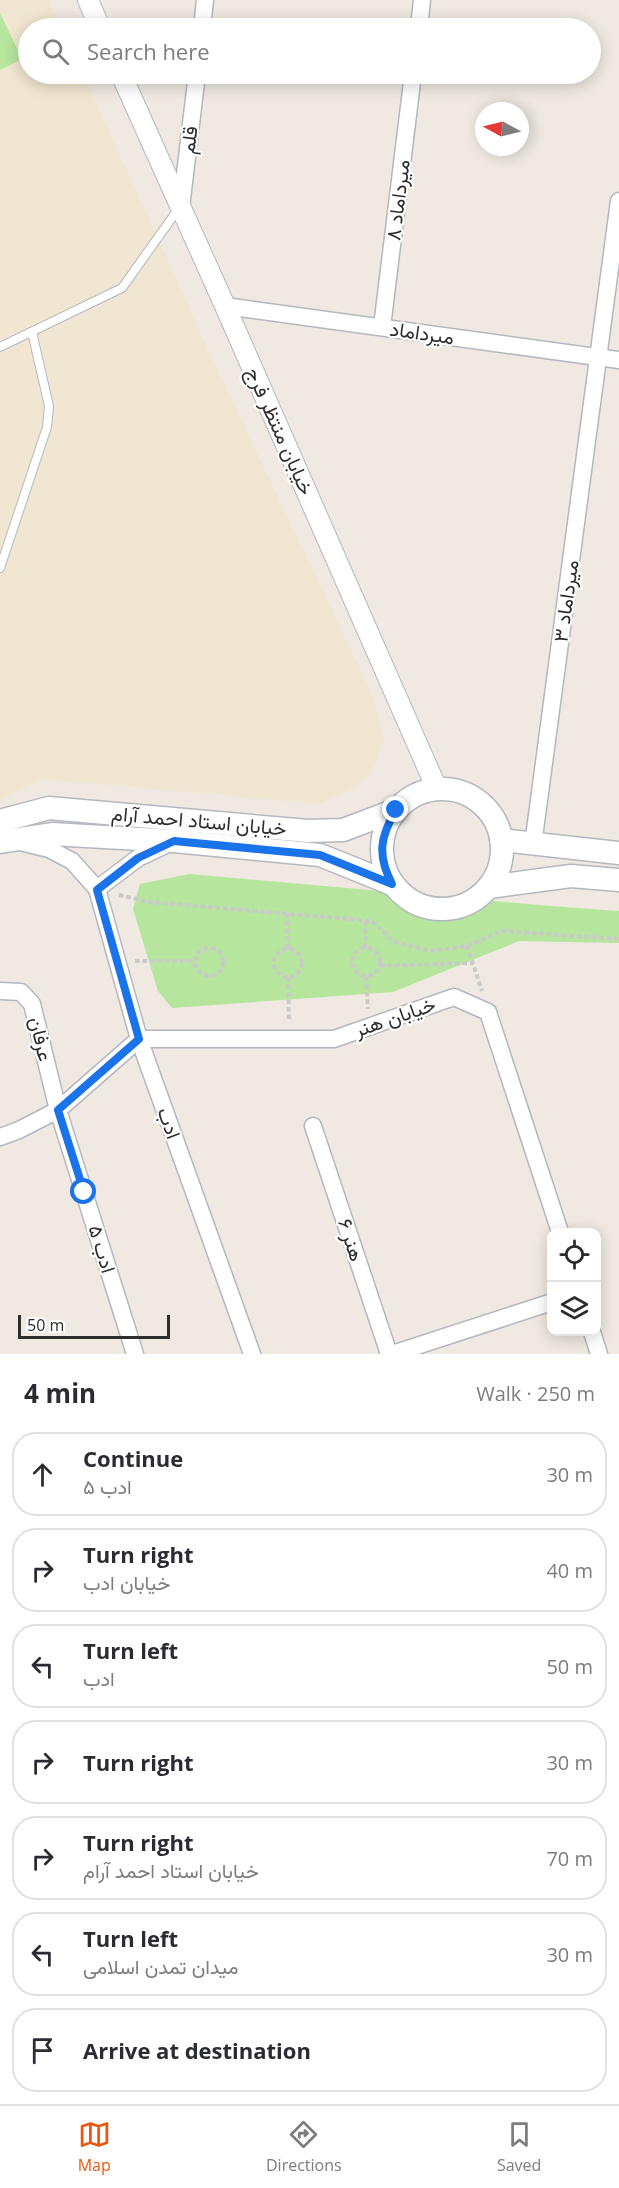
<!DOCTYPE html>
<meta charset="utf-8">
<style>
body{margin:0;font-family:"Open Sans",Vazirmatn,sans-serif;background:#f2f2f3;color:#2b2b33}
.controls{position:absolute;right:18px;bottom:18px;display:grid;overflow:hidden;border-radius:12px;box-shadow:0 3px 15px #0003}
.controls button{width:54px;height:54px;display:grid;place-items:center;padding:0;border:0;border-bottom:2px solid #e1e1e2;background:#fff;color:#2b2b33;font:30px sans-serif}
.compass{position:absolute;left:475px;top:102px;width:54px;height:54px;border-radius:50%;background:#fff;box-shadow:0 3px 15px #0003;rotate:277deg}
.scale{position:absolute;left:18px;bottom:15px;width:152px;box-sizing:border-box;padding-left:6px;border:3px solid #2e2e2e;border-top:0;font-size:16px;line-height:21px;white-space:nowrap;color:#2e2e2e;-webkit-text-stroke:4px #fff;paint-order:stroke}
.stop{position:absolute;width:18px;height:18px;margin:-14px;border:4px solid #1a73e8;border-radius:50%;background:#fff}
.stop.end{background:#1a73e8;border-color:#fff;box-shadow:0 2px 6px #0008}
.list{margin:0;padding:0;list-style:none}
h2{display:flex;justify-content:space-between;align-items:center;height:78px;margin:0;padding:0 24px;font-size:26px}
h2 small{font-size:20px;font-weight:400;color:#7c7c81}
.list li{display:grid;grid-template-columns:39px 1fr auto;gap:18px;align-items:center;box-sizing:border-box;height:84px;margin:0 12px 12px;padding:0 12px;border:2px solid #e1e1e2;border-radius:24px}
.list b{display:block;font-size:22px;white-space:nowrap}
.list p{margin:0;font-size:20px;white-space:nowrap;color:#7c7c81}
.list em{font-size:20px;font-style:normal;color:#7c7c81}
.icon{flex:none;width:33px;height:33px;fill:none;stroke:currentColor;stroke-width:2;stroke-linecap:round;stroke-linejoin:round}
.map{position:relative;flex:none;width:619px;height:1354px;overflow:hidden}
.search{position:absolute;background:#fff;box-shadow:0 3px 15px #0003;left:18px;right:18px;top:18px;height:66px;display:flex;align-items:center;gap:15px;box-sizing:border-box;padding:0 21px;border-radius:33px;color:#7c7c81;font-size:22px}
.sheet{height:750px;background:#fff}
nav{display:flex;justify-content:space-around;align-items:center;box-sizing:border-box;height:84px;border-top:2px solid #e1e1e2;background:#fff;font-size:16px;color:#7c7c81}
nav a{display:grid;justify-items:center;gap:3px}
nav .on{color:#ea580c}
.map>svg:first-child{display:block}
.education{fill:#f0e6d1}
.green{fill:#b6e59e}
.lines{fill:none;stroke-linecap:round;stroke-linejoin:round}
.service-casing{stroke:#b4b7c1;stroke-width:10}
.minor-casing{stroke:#b4b7c1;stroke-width:19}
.tertiary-casing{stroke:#b4b7c1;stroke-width:22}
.secondary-casing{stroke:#b4b7c1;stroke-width:25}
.path{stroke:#c9c9c9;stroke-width:4;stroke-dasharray:4.5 3;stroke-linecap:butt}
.service{stroke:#fff;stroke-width:8}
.minor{stroke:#fff;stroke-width:16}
.tertiary{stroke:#fff;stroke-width:20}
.secondary{stroke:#fff;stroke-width:22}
.route{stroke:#1a73e8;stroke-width:8}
.labels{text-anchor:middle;stroke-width:4.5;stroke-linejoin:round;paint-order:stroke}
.street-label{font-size:20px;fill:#2e2e2e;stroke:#fff}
</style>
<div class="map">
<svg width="619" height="1354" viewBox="0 0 619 1354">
<rect width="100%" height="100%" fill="#efe9e1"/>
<!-- education -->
<polygon class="education" points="0,0 49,0 62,28 28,28 28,74 83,74 217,369 372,694 384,739 371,773 347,792 319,804 44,779 0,800"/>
<!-- green -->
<g class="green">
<polygon points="0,13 22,59 0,70"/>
<polygon points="189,874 551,906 619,911 619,943 519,941 393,992 172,1008 158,991 133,909 140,884"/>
</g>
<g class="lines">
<!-- service casing -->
<g class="service-casing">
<g id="service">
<polyline points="0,347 122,288 179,208"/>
<polyline points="0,568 47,427 49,406 32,332"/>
</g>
</g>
<!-- minor casing -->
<g class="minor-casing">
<g id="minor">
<polyline points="202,28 205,0"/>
<polyline points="419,28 422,0"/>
<polyline points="181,207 197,74"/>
<polyline points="225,306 619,360"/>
<polyline points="382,327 413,74"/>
<polyline points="20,842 49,849 72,861 97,889 139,1039 252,1354"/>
<polyline points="533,845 619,201"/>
<polyline points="97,889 138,858 172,842"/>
<polyline points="0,991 21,992 32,1004 58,1110 135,1354"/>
<polyline points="313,1126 389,1354"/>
<polyline points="0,1137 19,1130 58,1110 139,1039 334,1039 454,997 488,1012 560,1232"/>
<polyline points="592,1332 599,1354"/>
<polyline points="392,1354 552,1302"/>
</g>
</g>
<!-- tertiary casing -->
<g class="tertiary-casing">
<g id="tertiary">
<polyline points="88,0 100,28"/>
<polyline points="121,74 225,306 437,789"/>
</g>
</g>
<!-- secondary casing -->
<g class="secondary-casing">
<g id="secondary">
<circle cx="442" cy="849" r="60"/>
<polyline points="0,821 49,808 308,831 343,830 396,810"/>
<polyline points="501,840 619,853"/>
<polyline points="0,842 52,834 174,841 320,855 392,884"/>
<polyline points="489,887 571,876 619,880"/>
</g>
</g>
<!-- path -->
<g class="path">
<polyline points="119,895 150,902 372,921 394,942 431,951 467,946 502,931 619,939"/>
<polyline points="467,946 482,991"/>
<polyline points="287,948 287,913"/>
<polyline points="365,948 366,920"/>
<circle cx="366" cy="962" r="14"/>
<circle cx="209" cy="962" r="14"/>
<circle cx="288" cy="963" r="14"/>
<polyline points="135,961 195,961"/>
<polyline points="380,966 473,963"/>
<polyline points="288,977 289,1021"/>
<polyline points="366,977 368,1009"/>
</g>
<!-- service -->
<use href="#service" class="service"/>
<!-- minor -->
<use href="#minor" class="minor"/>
<!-- tertiary -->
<use href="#tertiary" class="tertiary"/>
<!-- secondary -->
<use href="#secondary" class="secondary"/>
</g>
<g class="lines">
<!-- route -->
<path class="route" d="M84,1192L58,1110L139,1039L97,890L138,858L174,841L320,855L392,884C377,855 380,837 396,810"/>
</g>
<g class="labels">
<!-- street labels -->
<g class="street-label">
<text transform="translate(189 140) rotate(-83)" y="7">قلم</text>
<text transform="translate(398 200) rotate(-83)" y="7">میرداماد ۸</text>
<text transform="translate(422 333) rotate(8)" y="7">میرداماد</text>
<text transform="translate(280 431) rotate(66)" y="7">خیابان منتظر فرج</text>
<text transform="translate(566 601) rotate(-82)" y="7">میرداماد ۳</text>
<text transform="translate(199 821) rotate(5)" y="7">خیابان استاد احمد آرام</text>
<text transform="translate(395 1017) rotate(-19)" y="7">خیابان هنر</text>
<text transform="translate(41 1039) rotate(77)" y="7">عرفان</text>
<text transform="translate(169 1123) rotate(70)" y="7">ادب</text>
<text transform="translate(351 1240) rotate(72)" y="7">هنر ۶</text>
<text transform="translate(102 1249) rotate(73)" y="7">ادب ۵</text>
</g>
</g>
</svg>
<div class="controls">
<button><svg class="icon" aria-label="locate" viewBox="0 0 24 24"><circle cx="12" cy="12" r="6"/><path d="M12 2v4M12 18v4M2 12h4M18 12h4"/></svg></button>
<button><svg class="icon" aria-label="layers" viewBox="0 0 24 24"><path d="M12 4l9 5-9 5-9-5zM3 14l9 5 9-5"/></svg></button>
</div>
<svg class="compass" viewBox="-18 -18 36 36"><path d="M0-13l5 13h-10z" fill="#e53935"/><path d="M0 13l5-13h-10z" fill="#7c7c81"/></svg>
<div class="scale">50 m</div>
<div class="stop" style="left:84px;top:1192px"></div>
<div class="stop end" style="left:396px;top:810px"></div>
<div class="search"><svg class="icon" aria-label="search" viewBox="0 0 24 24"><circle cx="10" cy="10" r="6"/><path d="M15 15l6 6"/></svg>Search here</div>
</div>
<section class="sheet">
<h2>4 min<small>Walk · 250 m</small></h2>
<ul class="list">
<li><svg class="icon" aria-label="ahead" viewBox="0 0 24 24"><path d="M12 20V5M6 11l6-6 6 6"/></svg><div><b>Continue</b><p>ادب ۵</p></div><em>30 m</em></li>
<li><svg class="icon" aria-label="right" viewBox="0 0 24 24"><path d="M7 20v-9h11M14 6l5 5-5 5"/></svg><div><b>Turn right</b><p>خیابان ادب</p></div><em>40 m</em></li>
<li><svg class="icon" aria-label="left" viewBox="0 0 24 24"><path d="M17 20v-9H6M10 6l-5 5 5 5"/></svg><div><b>Turn left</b><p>ادب</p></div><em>50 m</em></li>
<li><svg class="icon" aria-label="right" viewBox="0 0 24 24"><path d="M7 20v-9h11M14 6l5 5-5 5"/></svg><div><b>Turn right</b></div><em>30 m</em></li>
<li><svg class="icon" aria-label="right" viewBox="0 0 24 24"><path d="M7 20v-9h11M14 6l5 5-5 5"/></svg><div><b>Turn right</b><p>خیابان استاد احمد آرام</p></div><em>70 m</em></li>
<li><svg class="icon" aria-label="left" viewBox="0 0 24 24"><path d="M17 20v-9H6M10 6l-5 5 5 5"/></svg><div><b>Turn left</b><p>میدان تمدن اسلامی</p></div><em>30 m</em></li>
<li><svg class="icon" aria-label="arrive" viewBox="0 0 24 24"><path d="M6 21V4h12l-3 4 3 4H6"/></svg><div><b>Arrive at destination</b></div></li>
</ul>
</section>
<nav>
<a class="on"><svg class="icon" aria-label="map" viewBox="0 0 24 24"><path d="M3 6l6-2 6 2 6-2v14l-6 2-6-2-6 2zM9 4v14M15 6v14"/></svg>Map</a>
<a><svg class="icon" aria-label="directions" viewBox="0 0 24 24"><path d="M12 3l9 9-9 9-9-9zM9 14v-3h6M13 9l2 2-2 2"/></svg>Directions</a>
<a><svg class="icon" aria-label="saved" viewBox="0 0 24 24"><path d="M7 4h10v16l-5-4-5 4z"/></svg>Saved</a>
</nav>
